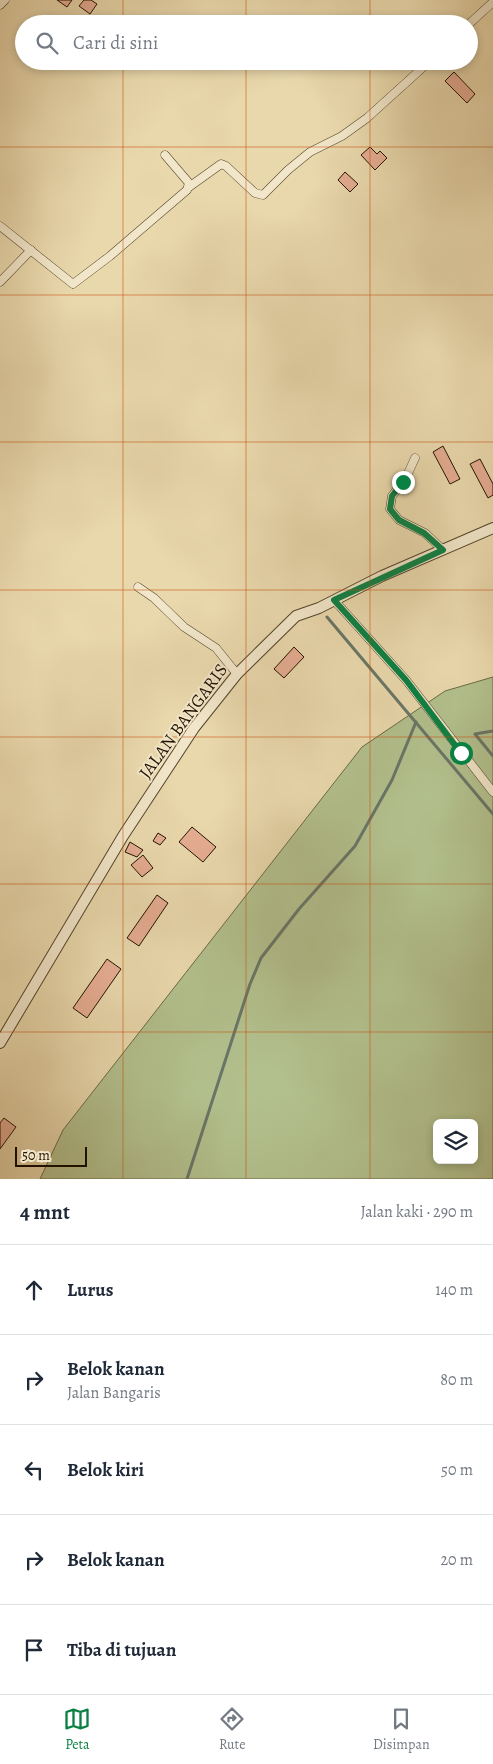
<!DOCTYPE html>
<html lang="id">
<meta charset="utf-8">
<style>
body{margin:0;font-family:Alegreya,serif;background:#f6f6f7;color:#1f2937}
.controls{position:absolute;right:15px;bottom:15px;display:grid;overflow:hidden;border-radius:8px;box-shadow:0 2px 8px #0003}
.controls button{width:45px;height:45px;display:grid;place-items:center;padding:0;border:0;border-bottom:1px solid #e0e1e3;background:#fff;color:#1f2937;font:25px sans-serif}
.scale{position:absolute;left:15px;bottom:12px;width:72px;box-sizing:border-box;padding-left:5px;border:2px solid #231200;border-top:0;font-size:14px;line-height:18px;white-space:nowrap;color:#231200;-webkit-text-stroke:4px #f1e6c9;paint-order:stroke}
.stop{position:absolute;width:15px;height:15px;margin:-11px;border:4px solid #0b8043;border-radius:50%;background:#fff}
.stop.end{background:#0b8043;border-color:#fff;box-shadow:0 1px 5px #0008}
.list{margin:0;padding:0;list-style:none}
h2{display:flex;justify-content:space-between;align-items:center;height:65px;margin:0;padding:0 20px;font-size:21px}
h2 small{font-size:16px;font-weight:400;color:#747a83}
.list li{display:grid;grid-template-columns:32px 1fr auto;gap:15px;align-items:center;box-sizing:border-box;height:90px;padding:0 20px;border-top:1px solid #e0e1e3}
.list b{display:block;font-size:19px;white-space:nowrap}
.list p{margin:0;font-size:16px;white-space:nowrap;color:#747a83}
.list em{font-size:16px;font-style:normal;color:#747a83}
.icon{flex:none;width:28px;height:28px;fill:none;stroke:currentColor;stroke-width:2;stroke-linecap:round;stroke-linejoin:round}
.map{position:relative;flex:none;width:493px;height:1179px;overflow:hidden}
.search{position:absolute;background:#fff;box-shadow:0 2px 8px #0003;left:15px;right:15px;top:15px;height:55px;display:flex;align-items:center;gap:12px;box-sizing:border-box;padding:0 18px;border-radius:28px;color:#747a83;font-size:19px}
.sheet{height:515px;background:#fff}
nav{display:flex;justify-content:space-around;align-items:center;box-sizing:border-box;height:70px;border-top:1px solid #e0e1e3;background:#fff;font-size:14px;color:#747a83}
nav a{display:grid;justify-items:center;gap:2px}
nav .on{color:#0b8043}
.map>svg:first-child{display:block}
.green{fill:#b2c08d;stroke:#6a6946;fill-rule:evenodd}
.lines{fill:none;stroke-linecap:round;stroke-linejoin:round}
.stream{stroke:#697667;stroke-width:3}
.building{fill:#e5ac92;stroke:#231200}
.minor-casing{stroke:#54442b;stroke-width:9}
.tertiary-casing{stroke:#54442b;stroke-width:12}
.minor{stroke:#f1e6c9;stroke-width:8}
.tertiary{stroke:#f1e6c9;stroke-width:10}
.route{stroke:#0b8043;stroke-width:6}
.grid{fill:none;stroke:#ca4e0a;stroke-width:1;stroke-opacity:0.55}
.labels{text-anchor:middle;stroke-width:4;stroke-linejoin:round;paint-order:stroke}
.street-label{font-size:18px;fill:#231200;stroke:#f1e6c9}
</style>
<div class="map">
<svg width="493" height="1179" viewBox="0 0 493 1179">
<rect width="100%" height="100%" fill="#e9d8ac"/>
<filter id="stains"><feTurbulence type="fractalNoise" baseFrequency=".004" numOctaves="4"/><feColorMatrix values="0 0 0 0 .2 0 0 0 0 .09 0 0 0 0 .02 0 0 0 .5 -.17"/></filter>
<radialGradient id="worn" r=".72"><stop offset=".6" stop-color="#630" stop-opacity="0"/><stop offset="1" stop-color="#630" stop-opacity=".3"/></radialGradient>
<!-- green -->
<path class="green" d="M493,677V1179H40L63,1130L362,747L445,691ZM437,1123H474V1160H437Z"/>
<g class="lines">
<!-- stream -->
<g class="stream">
<polyline points="327,617 493,814"/>
<polyline points="493,731 475,734 493,756"/>
<polyline points="187,1179 250,984 261,958 299,909 355,846 392,780 416,722"/>
</g>
</g>
<!-- building -->
<g class="building">
<polygon points="57,0 72,0 67,7"/>
<polygon points="84,0 91,0 97,4 90,14 79,6"/>
<polygon points="454,72 475,94 467,103 445,81"/>
<polygon points="370,147 377,154 380,151 387,158 375,170 361,155"/>
<polygon points="345,172 358,184 350,192 338,180"/>
<polygon points="443,446 460,479 450,484 433,452"/>
<polygon points="480,459 493,484 493,495 488,498 470,464"/>
<polygon points="294,647 304,657 284,678 274,669"/>
<polygon points="192,827 216,847 203,862 179,842"/>
<polygon points="158,833 166,838 160,845 153,841"/>
<polygon points="130,842 143,850 137,857 125,852"/>
<polygon points="143,855 153,868 142,877 131,865"/>
<polygon points="157,895 168,903 139,946 127,938"/>
<polygon points="107,959 121,969 87,1018 73,1008"/>
<polygon points="4,1118 16,1127 0,1149 0,1123"/>
</g>
<g class="lines">
<!-- minor casing -->
<g class="minor-casing">
<g id="minor">
<polyline points="0,5 5,0"/>
<polyline points="469,24 493,2"/>
<polyline points="189,187 221,164 226,166 255,193 263,195 288,170 310,152 342,136 367,118 430,61"/>
<polyline points="0,226 73,284 110,256 187,190 189,183 165,155"/>
<polyline points="0,282 31,250"/>
<polyline points="415,458 406,478 392,496 390,509 399,520 425,533 443,550"/>
<polyline points="138,587 154,598 184,627 216,648 237,674"/>
<polyline points="334,600 406,680 493,792"/>
</g>
</g>
<!-- tertiary casing -->
<g class="tertiary-casing">
<polyline id="tertiary" points="0,1043 123,836 194,728 237,674 296,616 319,608 382,576 493,528"/>
</g>
<!-- minor -->
<use href="#minor" class="minor"/>
<!-- tertiary -->
<use href="#tertiary" class="tertiary"/>
</g>
<g class="lines">
<!-- route -->
<polyline class="route" points="403,482 392,496 390,509 399,520 424,533 443,550 334,600 406,680 461,753"/>
</g>
<!-- grid -->
<path class="grid" d="M123,0V24M246,0V24M370,0V24M123,61V1179M246,61V1179M370,61V1179M0,147H493M0,295H493M0,442H493M0,590H493M0,737H493M0,884H493M0,1032H493"/>
<g class="labels">
<!-- street labels -->
<g class="street-label">
<text transform="translate(183 721) rotate(-54)" y="6">JALAN BANGARIS</text>
</g>
</g>
<rect width="100%" height="100%" filter="url(#stains)"/>
<rect width="100%" height="100%" fill="url(#worn)"/>
</svg>
<div class="controls">
<button><svg class="icon" aria-label="layers" viewBox="0 0 24 24"><path d="M12 4l9 5-9 5-9-5zM3 14l9 5 9-5"/></svg></button>
</div>
<div class="scale">50 m</div>
<div class="stop" style="left:461px;top:753px"></div>
<div class="stop end" style="left:403px;top:482px"></div>
<div class="search"><svg class="icon" aria-label="search" viewBox="0 0 24 24"><circle cx="10" cy="10" r="6"/><path d="M15 15l6 6"/></svg>Cari di sini</div>
</div>
<section class="sheet">
<h2>4 mnt<small>Jalan kaki · 290 m</small></h2>
<ul class="list">
<li><svg class="icon" aria-label="ahead" viewBox="0 0 24 24"><path d="M12 20V5M6 11l6-6 6 6"/></svg><div><b>Lurus</b></div><em>140 m</em></li>
<li><svg class="icon" aria-label="right" viewBox="0 0 24 24"><path d="M7 20v-9h11M14 6l5 5-5 5"/></svg><div><b>Belok kanan</b><p>Jalan Bangaris</p></div><em>80 m</em></li>
<li><svg class="icon" aria-label="left" viewBox="0 0 24 24"><path d="M17 20v-9H6M10 6l-5 5 5 5"/></svg><div><b>Belok kiri</b></div><em>50 m</em></li>
<li><svg class="icon" aria-label="right" viewBox="0 0 24 24"><path d="M7 20v-9h11M14 6l5 5-5 5"/></svg><div><b>Belok kanan</b></div><em>20 m</em></li>
<li><svg class="icon" aria-label="arrive" viewBox="0 0 24 24"><path d="M6 21V4h12l-3 4 3 4H6"/></svg><div><b>Tiba di tujuan</b></div></li>
</ul>
</section>
<nav>
<a class="on"><svg class="icon" aria-label="map" viewBox="0 0 24 24"><path d="M3 6l6-2 6 2 6-2v14l-6 2-6-2-6 2zM9 4v14M15 6v14"/></svg>Peta</a>
<a><svg class="icon" aria-label="directions" viewBox="0 0 24 24"><path d="M12 3l9 9-9 9-9-9zM9 14v-3h6M13 9l2 2-2 2"/></svg>Rute</a>
<a><svg class="icon" aria-label="saved" viewBox="0 0 24 24"><path d="M7 4h10v16l-5-4-5 4z"/></svg>Disimpan</a>
</nav>
